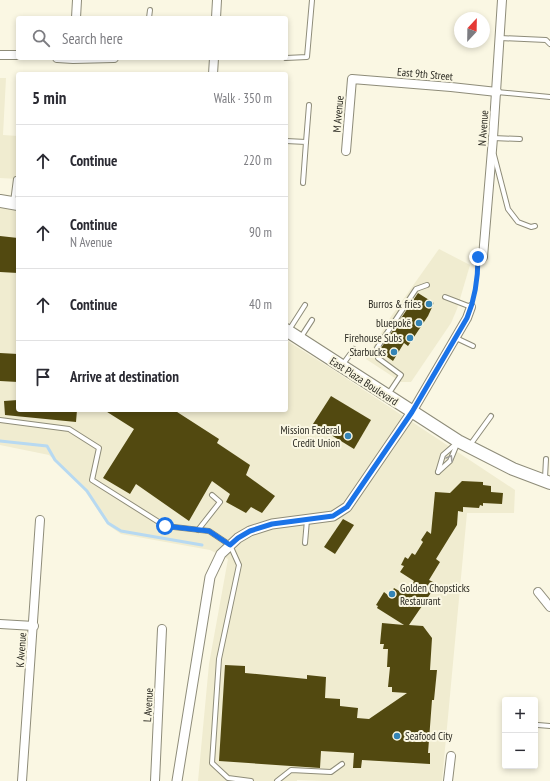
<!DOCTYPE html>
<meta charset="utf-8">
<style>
body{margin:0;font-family:"PT Sans Narrow",sans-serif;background:#f2f2f3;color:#2b2b33}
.controls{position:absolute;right:12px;bottom:12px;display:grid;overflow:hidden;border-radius:4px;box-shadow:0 2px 6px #0003}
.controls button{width:36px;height:36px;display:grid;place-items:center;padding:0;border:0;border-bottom:1px solid #e1e1e2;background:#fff;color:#2b2b33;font:20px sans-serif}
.compass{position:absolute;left:454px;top:12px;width:36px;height:36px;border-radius:50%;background:#fff;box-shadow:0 2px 6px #0003;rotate:22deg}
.stop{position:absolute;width:12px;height:12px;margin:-9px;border:3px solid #1a73e8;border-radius:50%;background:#fff}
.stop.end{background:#1a73e8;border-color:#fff;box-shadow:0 1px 4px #0008}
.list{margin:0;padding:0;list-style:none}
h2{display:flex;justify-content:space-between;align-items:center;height:52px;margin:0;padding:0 16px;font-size:17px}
h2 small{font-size:13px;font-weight:400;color:#7c7c81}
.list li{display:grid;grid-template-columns:26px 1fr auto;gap:12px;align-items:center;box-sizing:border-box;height:72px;padding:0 16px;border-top:1px solid #e1e1e2}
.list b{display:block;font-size:15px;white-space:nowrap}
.list p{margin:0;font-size:13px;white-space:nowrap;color:#7c7c81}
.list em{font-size:13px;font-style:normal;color:#7c7c81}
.icon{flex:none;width:22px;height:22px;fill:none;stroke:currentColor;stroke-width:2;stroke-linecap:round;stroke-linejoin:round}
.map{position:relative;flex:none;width:550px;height:781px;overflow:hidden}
.search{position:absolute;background:#fff;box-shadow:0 2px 6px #0003;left:16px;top:16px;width:272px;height:44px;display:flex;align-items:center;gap:10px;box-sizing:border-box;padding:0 14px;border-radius:4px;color:#7c7c81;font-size:15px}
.panel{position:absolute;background:#fff;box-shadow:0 2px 6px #0003;left:16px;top:72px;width:272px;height:340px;border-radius:4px}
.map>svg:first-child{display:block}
.built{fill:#f0ecd0}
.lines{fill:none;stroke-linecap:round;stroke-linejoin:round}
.stream{stroke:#b7d9f1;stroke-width:3}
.building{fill:#524910}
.service-casing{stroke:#8e8c79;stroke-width:6}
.minor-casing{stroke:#8e8c79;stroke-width:10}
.tertiary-casing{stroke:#8e8c79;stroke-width:11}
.primary-casing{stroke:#8e8c79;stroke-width:14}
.path{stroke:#b5b2a2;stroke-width:1.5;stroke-dasharray:3 2;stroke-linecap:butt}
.service{stroke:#fff;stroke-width:4}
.minor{stroke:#fff;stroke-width:8}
.tertiary{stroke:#fff;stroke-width:9}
.primary{stroke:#fff;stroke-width:12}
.oneway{stroke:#9f9e9b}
.route{stroke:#1a73e8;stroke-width:5}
.poi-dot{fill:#3484b6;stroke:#faf7e3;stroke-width:1.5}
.labels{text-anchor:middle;stroke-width:4;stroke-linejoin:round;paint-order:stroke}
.street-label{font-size:11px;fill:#292820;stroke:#faf7e3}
.poi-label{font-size:11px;fill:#292820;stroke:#faf7e3;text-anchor:end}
</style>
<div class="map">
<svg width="550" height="781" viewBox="0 0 550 781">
<rect width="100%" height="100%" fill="#faf7e3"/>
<!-- built -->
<g class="built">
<polygon points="0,78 6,78 3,135 18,136 18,179 0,178"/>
<polygon points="0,207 18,209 18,410 286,410 286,340 335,371 515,490 514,513 467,513 442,781 323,781 297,780 297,781 198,781 209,664 228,559 210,550 121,534 108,525 78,481 49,455 0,445"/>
<polygon points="439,249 470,265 457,309 451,323 411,382 401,382 366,359 390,318"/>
</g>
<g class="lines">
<!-- stream -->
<polyline class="stream" points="0,441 47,446 55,460 87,491 108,523 121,531 202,545"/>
</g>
<!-- building -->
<g class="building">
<polygon points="0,236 18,238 18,273 0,272"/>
<polygon points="418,293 434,303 428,316 408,346 404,343 393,361 383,354 381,348"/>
<polygon points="0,353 18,354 18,382 0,381"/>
<polygon points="331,396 371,420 354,449 313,424"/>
<polygon points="18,400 18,410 77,410 76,422 5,415 4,401"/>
<polygon points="104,410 174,410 219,439 217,443 250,465 246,475 275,496 262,513 251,507 246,513 226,502 230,494 212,481 189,521 136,484 130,494 103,478 134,429"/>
<polygon points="462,481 483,482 483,485 491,486 491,492 503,493 502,504 483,503 483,506 480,505 479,508 463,507 463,512 458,511 457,525 436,559 440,562 429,580 437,584 409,625 423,626 432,638 430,670 437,670 434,700 432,700 428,753 430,753 430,764 362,760 361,768 353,768 354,753 321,751 320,768 219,761 225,665 245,666 245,673 307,679 307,675 326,677 325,698 340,699 340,706 358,708 357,718 369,719 407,693 392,692 392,687 388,687 390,667 387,667 388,649 383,649 384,644 380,644 382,623 404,625 377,608 378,606 376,605 384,592 389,596 394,588 401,592 402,590 407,593 414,581 400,572 404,566 401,565 405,557 408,559 412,553 415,555 423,542 421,540 427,531 431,534 435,492 450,493"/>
<polygon points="343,519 354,525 335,554 324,547"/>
</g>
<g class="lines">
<!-- service casing -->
<g class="service-casing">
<g id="service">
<polyline points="149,18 150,10"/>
<polyline points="500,38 546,40 550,44"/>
<polyline points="286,58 307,57 312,0"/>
<polyline points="497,92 550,97"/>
<polyline points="493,138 520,139"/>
<polyline points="286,141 306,142 303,183"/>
<polyline points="306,142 309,105"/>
<polyline points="494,155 508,209 518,222 531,227 535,226"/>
<polyline points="13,202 16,179"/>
<polyline points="445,297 471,307"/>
<polyline points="289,330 305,305"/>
<polyline points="301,337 312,320"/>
<polyline points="456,338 473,346"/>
<polyline points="343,364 354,349"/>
<polyline points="389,393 401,375 378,358 377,348 416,289 427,285"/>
<polyline points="0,420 69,429 99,448 92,480 165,526 209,531 230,545 239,565 219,659 212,763 228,778 251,781"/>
<polyline points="470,445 491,416"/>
<polyline points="438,472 443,455 458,442"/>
<polyline points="438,472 450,461 457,444"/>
<polyline points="545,478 546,459"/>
<polyline points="198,530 220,502 212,495"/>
<polyline points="305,543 307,520"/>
<polyline points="538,725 550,726"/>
<polyline points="277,781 291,770 331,772 342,764"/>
</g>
</g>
<!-- minor casing -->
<g class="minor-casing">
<g id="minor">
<polyline points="76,18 77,0"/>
<polyline points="216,18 217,0"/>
<polyline points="0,55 18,55"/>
<polyline points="57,58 73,59 114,58"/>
<polyline points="213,74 214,58"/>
<polyline points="346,151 352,79 451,87 497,92"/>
<polyline points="483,257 493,138 502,0"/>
<polyline points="412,412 467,318 471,307"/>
<polyline points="538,592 550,607"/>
<polyline points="0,624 34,626"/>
<polyline points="22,781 40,520"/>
<polyline points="155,781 162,629"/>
<polyline points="448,781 451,756"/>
</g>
</g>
<!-- tertiary casing -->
<g class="tertiary-casing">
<polyline id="tertiary" points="177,781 210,577 221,554 238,538 250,531 272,524 333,516 347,507 412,412"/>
</g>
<!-- primary casing -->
<g class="primary-casing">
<g id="primary">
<polyline points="0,201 18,204"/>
<polyline points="286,330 458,441 513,469 550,483"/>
</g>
</g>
<!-- path -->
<polyline class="path" points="473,299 478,263"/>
<!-- service -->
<use href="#service" class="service"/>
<!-- minor -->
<use href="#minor" class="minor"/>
<!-- tertiary -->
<use href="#tertiary" class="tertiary"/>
<!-- primary -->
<use href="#primary" class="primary"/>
</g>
<!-- one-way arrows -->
<defs><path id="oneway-chevron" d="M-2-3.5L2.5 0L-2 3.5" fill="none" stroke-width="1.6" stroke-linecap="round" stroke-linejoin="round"/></defs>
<use class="oneway" href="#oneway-chevron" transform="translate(450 458) rotate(-59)"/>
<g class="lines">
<!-- route -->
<path class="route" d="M165,526L209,531L230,545L238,538L250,531L272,524L333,516L347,507L412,412L467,318C475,299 478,277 478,257"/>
</g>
<!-- markers -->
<g class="poi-dot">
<circle cx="429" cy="304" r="4"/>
<circle cx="419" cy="323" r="4"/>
<circle cx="410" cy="338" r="4"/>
<circle cx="394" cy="352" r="4"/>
<circle cx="348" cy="436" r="4"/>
<circle cx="392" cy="594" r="4"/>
<circle cx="397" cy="736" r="4"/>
</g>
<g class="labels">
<!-- street labels -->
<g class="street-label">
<text transform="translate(425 74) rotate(5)" y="4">East 9th Street</text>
<text transform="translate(338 114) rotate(-85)" y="4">M Avenue</text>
<text transform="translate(483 128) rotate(-86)" y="4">N Avenue</text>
<text transform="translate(364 381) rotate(33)" y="4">East Plaza Boulevard</text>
<text transform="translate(21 650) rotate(-86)" y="4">K Avenue</text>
<text transform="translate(148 705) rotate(-87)" y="4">L Avenue</text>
</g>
<!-- poi labels -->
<g class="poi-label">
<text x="421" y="308">Burros &amp; fries</text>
<text x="411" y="327">bluepokē</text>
<text x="402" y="342">Firehouse Subs</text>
<text x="386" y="356">Starbucks</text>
<text x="340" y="434">Mission Federal<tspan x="340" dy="13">Credit Union</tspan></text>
<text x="400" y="592" text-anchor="start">Golden Chopsticks<tspan x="400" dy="13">Restaurant</tspan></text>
<text x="405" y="740" text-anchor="start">Seafood City</text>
</g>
</g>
</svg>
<div class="controls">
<button>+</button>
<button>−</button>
</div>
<svg class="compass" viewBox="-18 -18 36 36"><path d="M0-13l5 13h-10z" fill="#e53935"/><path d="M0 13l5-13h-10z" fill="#7c7c81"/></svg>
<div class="stop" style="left:165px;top:526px"></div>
<div class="stop end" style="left:478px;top:257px"></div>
<div class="search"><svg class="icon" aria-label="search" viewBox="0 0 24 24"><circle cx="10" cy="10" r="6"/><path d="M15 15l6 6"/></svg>Search here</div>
<section class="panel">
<h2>5 min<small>Walk · 350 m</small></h2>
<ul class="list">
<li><svg class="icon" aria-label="ahead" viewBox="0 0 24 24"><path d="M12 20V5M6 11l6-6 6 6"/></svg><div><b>Continue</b></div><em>220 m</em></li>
<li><svg class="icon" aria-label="ahead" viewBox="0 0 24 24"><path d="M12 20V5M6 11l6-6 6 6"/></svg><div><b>Continue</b><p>N Avenue</p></div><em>90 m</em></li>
<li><svg class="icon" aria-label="ahead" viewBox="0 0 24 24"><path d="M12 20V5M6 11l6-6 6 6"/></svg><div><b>Continue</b></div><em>40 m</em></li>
<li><svg class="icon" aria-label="arrive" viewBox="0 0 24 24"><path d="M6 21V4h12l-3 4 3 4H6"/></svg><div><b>Arrive at destination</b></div></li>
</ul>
</section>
</div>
